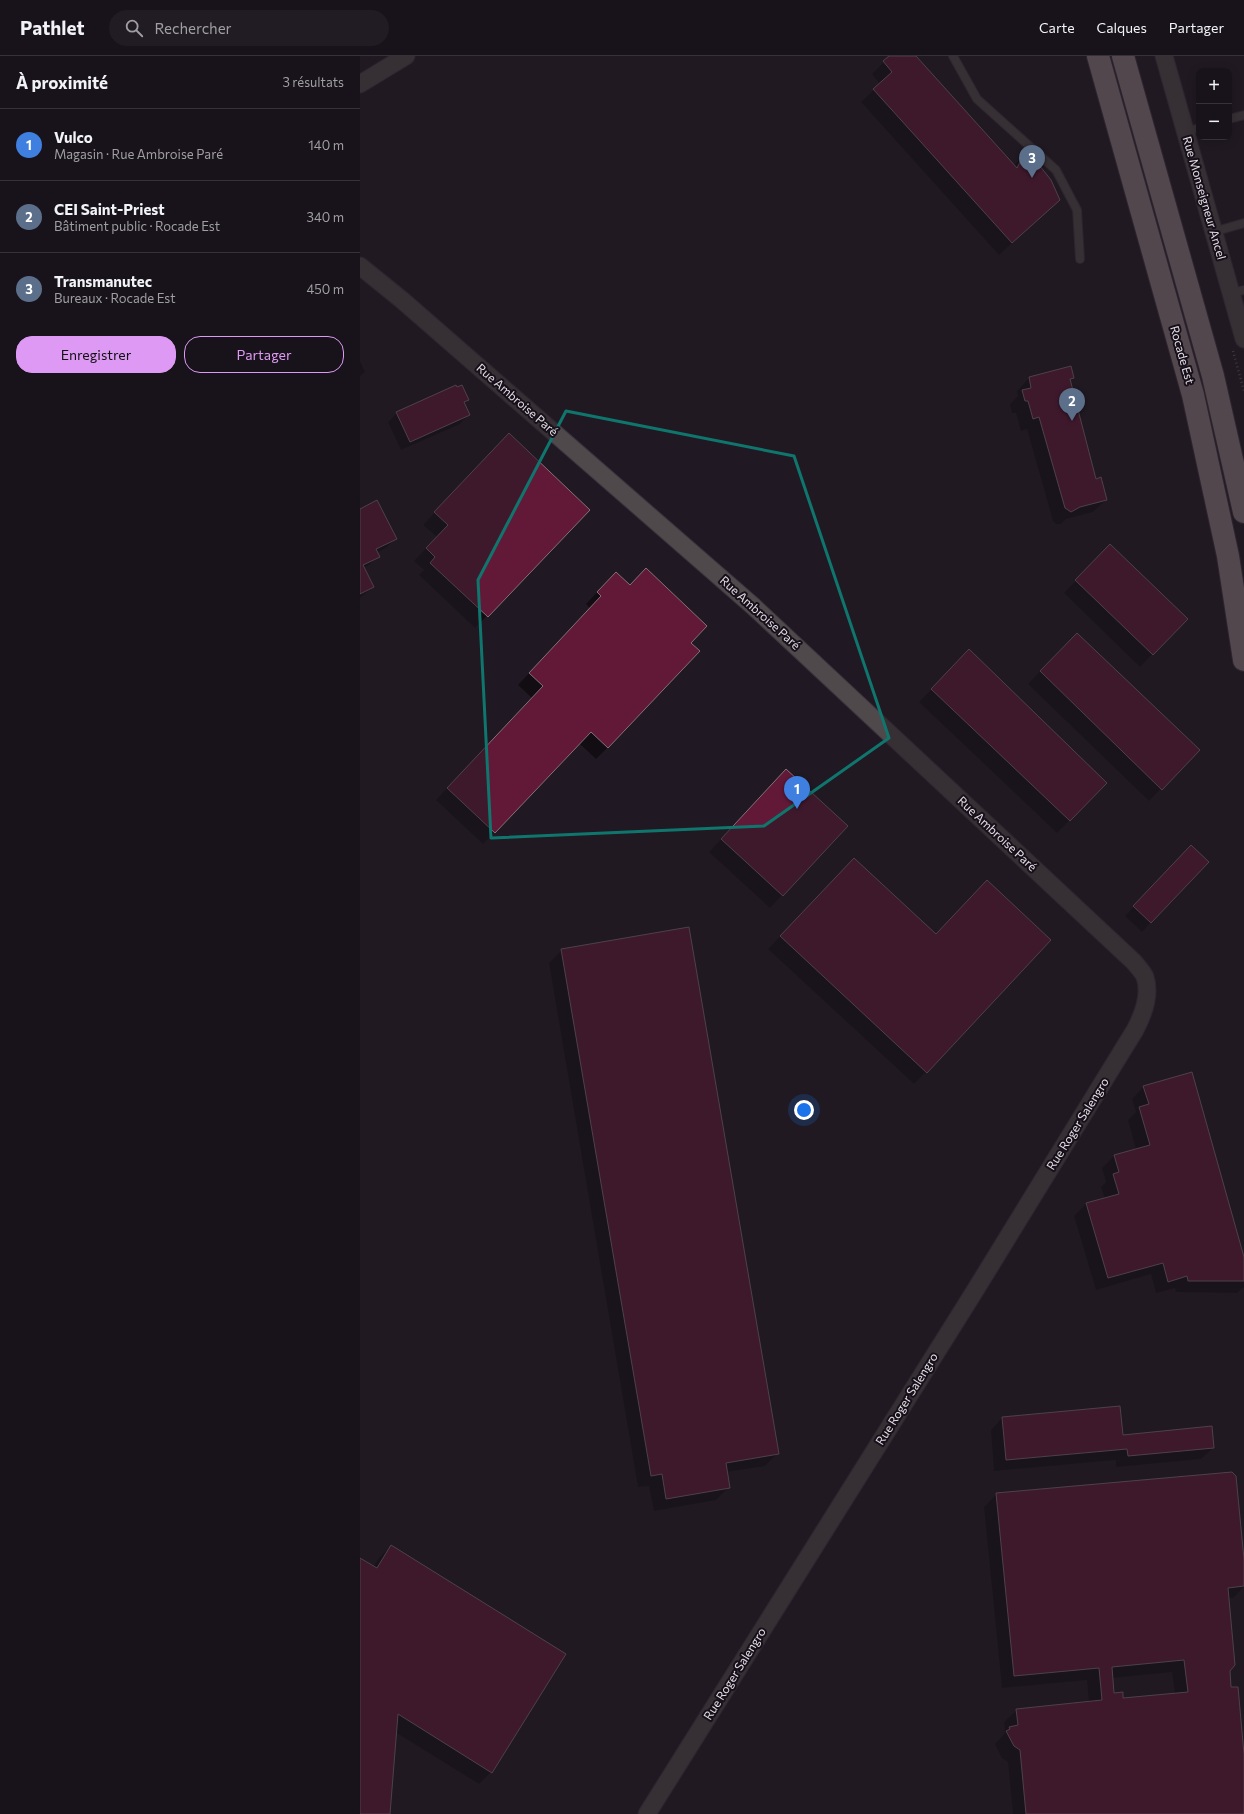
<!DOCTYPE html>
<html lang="fr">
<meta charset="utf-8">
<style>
body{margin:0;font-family:Commissioner,sans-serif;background:#211c23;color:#f1f3f6}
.controls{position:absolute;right:12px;top:12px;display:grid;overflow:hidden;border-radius:8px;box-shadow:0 2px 10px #0003}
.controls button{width:36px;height:36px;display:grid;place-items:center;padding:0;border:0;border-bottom:1px solid #363239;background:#18131a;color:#f1f3f6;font:20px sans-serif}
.you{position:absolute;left:444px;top:1054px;width:14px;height:14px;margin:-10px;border:3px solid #fff;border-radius:50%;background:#1a73e8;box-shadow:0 0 0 6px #1a73e833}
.badge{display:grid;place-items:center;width:26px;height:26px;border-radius:50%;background:#dd99f3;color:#fff;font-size:13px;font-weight:700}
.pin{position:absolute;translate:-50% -33px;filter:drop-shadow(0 1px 2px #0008)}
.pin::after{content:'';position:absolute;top:21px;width:14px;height:12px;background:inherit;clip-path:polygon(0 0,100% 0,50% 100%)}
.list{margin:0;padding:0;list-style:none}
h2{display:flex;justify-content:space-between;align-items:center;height:52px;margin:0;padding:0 16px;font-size:17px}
h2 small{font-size:13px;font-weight:400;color:#9f9ea2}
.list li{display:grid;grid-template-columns:26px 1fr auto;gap:12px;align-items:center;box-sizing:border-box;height:72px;padding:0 16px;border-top:1px solid #363239}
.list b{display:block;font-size:15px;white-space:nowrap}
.list p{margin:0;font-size:13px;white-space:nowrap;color:#9f9ea2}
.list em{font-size:13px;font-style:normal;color:#9f9ea2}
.actions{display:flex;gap:8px;padding:12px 16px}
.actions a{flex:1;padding:9px 0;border:1px solid #dd99f3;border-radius:16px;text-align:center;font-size:14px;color:#dd99f3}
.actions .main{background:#dd99f3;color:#111}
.icon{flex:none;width:22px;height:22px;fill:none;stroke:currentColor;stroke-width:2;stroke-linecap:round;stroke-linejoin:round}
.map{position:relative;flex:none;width:884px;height:1758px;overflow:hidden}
header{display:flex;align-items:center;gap:24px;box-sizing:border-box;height:56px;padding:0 20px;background:#18131a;border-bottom:1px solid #363239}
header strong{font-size:19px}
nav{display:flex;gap:22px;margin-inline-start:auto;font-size:14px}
.search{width:280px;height:36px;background:#211c23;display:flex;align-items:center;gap:10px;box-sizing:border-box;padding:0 14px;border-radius:22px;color:#9f9ea2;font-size:15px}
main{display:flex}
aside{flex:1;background:#18131a}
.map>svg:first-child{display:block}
.shadow{fill:#0007;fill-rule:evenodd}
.building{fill:#621938;stroke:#837177;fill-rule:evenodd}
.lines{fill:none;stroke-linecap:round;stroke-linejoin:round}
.service-casing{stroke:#3b343e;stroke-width:10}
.minor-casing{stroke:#3b343e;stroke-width:19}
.trunk-casing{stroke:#3b343e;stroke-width:24}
.path{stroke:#625b64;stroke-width:2.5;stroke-dasharray:1 3;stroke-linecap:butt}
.service{stroke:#50494b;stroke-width:8}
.minor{stroke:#50494b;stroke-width:17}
.trunk{stroke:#8e7e82;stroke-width:22}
.marked{fill:none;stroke:#0f766e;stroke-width:3;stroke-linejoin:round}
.labels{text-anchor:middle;stroke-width:4;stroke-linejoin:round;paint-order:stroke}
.street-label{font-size:12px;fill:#e2dde4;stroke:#17101a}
</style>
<header>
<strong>Pathlet</strong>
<div class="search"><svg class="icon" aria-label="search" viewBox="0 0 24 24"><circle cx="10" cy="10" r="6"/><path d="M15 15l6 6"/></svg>Rechercher</div>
<nav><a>Carte</a><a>Calques</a><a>Partager</a></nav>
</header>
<main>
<aside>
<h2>À proximité<small>3 résultats</small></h2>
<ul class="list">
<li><span class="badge" style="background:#3f7fe0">1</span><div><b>Vulco</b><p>Magasin · Rue Ambroise Paré</p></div><em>140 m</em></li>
<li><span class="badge" style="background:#5c6f8a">2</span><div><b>CEI Saint-Priest</b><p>Bâtiment public · Rocade Est</p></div><em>340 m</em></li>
<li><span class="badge" style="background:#5c6f8a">3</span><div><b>Transmanutec</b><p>Bureaux · Rocade Est</p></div><em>450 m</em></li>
</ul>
<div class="actions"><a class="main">Enregistrer</a><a>Partager</a></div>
</aside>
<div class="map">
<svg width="884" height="1758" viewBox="0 0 884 1758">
<rect width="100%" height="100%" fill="#201923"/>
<!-- shadow -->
<g class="shadow">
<polygon points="530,0 554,0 653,110 664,99 686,156 639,199 501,46 520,28 512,18"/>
<polygon points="0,305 5,316 0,320"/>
<polygon points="710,311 713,321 709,325 735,424 746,444 733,456 706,463 701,468 696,468 693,465 667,373 661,375 656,357 652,357 650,348 658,340 657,335 669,322"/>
<polygon points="108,344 104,348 108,359 100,368 41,394 28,366 37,357"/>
<polygon points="137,390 229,454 115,572 59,519 64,514 54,505 77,481 63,469"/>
<polygon points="0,454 36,482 27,491 17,497 18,500 9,509 3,512 13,531 0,542"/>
<polygon points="738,502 826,563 780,611 704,537"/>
<polygon points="244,529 270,530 330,587 248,691 236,703 219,687 123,788 76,744 172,642 158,629 230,552 226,548"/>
<polygon points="704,590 838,694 789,745 668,628"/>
<polygon points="609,595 746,727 697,777 559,646"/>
<polygon points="414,727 486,770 410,852 349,796"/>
<polygon points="822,800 848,806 782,876 765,860"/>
<polygon points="494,803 566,1016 554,1028 408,893"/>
<polygon points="202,894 418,1397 405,1410 366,1416 369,1431 356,1444 294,1455 289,1430 278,1431 189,907"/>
<polygon points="784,1030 884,1206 884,1231 877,1237 816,1236 815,1232 796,1237 791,1218 736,1234 714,1160 726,1148 745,1143 741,1131 746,1126 742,1112 754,1100 776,1094 768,1064 776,1056 772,1043"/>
<polygon points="642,1362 762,1380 853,1392 841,1403 756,1411 756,1404 634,1415 631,1374"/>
<path d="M637,1438L884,1514V1531L873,1542H868V1615L884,1708V1758H653L648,1706L642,1702L635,1688L645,1677L644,1666L657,1654L729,1647L727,1624L642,1632L624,1451ZM812,1616L815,1638L762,1643L753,1638L752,1622Z"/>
<polygon points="31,1490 131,1716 119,1728 35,1676 29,1758 0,1758 0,1503 13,1511 19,1502"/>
</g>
<!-- building -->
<g class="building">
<polygon points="529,0 556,0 657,112 664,98 676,105 691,124 700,144 652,187 513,33 532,16 523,5"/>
<polygon points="711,310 714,322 710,323 736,423 741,421 747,444 720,451 711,456 705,452 679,361 673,363 668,345 665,345 662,334 671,332 669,321"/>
<polygon points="96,329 97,331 102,329 109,344 104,346 110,359 50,386 36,356"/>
<polygon points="149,377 230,454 128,561 70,507 75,501 66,492 88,469 74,456"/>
<polygon points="17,444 37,483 16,493 20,501 3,509 14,531 0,538 0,453"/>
<polygon points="750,488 828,563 793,599 715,524"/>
<polygon points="286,512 347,570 331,587 340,595 248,692 231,676 135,777 87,732 183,630 169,617 241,540 237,536 256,516 270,529"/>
<polygon points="717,577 840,694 802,734 680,615"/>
<polygon points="609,593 747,727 710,765 571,633"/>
<polygon points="426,713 488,770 423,840 361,783"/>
<polygon points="831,789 849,806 791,867 773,850"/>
<polygon points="494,802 576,878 627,824 691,884 567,1017 420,880"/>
<polygon points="329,871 419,1398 366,1407 370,1432 306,1443 302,1418 291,1420 201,893"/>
<polygon points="832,1016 884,1201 884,1225 828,1225 827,1220 808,1226 803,1207 748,1222 726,1147 759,1138 753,1118 759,1116 754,1099 790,1089 779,1051 789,1048 783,1030"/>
<polygon points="760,1350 763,1379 852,1370 854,1392 768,1400 767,1393 646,1404 642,1361"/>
<path d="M872,1416L876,1420L884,1503V1530L868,1532L875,1609L870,1615L871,1631H878L884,1698V1758H666L660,1694L654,1690L646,1675L650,1673L649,1671L658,1669L656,1653L742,1644L739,1612L654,1620L636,1437ZM824,1604L828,1636L763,1642V1636L754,1637L752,1611Z"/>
<polygon points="31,1489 206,1598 132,1717 38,1658 30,1758 0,1758 0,1502 17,1512"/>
</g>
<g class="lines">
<!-- service casing -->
<g class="service-casing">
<g id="service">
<polyline points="593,0 617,43 696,114 717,154 720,203"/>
<polyline points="869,63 884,59"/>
<polyline points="825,76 839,72"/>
<polyline points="853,176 884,167"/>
<polyline points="871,237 884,234"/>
</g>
</g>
<!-- minor casing -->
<g class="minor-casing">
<g id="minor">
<polyline points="804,0 884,283"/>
<polyline points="0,28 46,0"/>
<path d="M0,210L42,244L393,550L774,906C777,910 783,916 785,921C791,939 783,959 775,974L616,1233L287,1758"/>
</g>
</g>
<!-- trunk casing -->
<g class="trunk-casing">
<g id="trunk">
<polyline points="738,0 833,339 868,500 884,604"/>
<polyline points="763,0 853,320 884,456"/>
</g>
</g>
<!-- path -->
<polyline class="path" points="873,295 884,335"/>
<!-- service -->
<use href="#service" class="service"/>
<!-- minor -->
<use href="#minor" class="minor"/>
<!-- trunk -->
<use href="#trunk" class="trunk"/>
</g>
<!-- marked area -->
<path d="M0 0H884V1758H0ZM206,355L434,400L529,682L404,770L131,782L118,524Z" fill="#201923" fill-opacity=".55" fill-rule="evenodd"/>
<path class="marked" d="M206,355L434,400L529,682L404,770L131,782L118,524Z"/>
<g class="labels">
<!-- street labels -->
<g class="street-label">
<text transform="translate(844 142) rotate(74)" y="4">Rue Monseigneur Ancel</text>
<text transform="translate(822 299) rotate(74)" y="4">Rocade Est</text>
<text transform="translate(157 344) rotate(41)" y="4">Rue Ambroise Paré</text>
<text transform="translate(400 557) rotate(42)" y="4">Rue Ambroise Paré</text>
<text transform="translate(637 778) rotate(43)" y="4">Rue Ambroise Paré</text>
<text transform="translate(718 1068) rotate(-58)" y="4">Rue Roger Salengro</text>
<text transform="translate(547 1343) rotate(-58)" y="4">Rue Roger Salengro</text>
<text transform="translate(375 1618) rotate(-58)" y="4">Rue Roger Salengro</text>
</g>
</g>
</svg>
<div class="controls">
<button>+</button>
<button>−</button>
</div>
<div class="you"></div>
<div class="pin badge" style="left:437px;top:753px;background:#3f7fe0">1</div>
<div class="pin badge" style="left:712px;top:365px;background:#5c6f8a">2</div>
<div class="pin badge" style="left:672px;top:122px;background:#5c6f8a">3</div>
</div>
</main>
